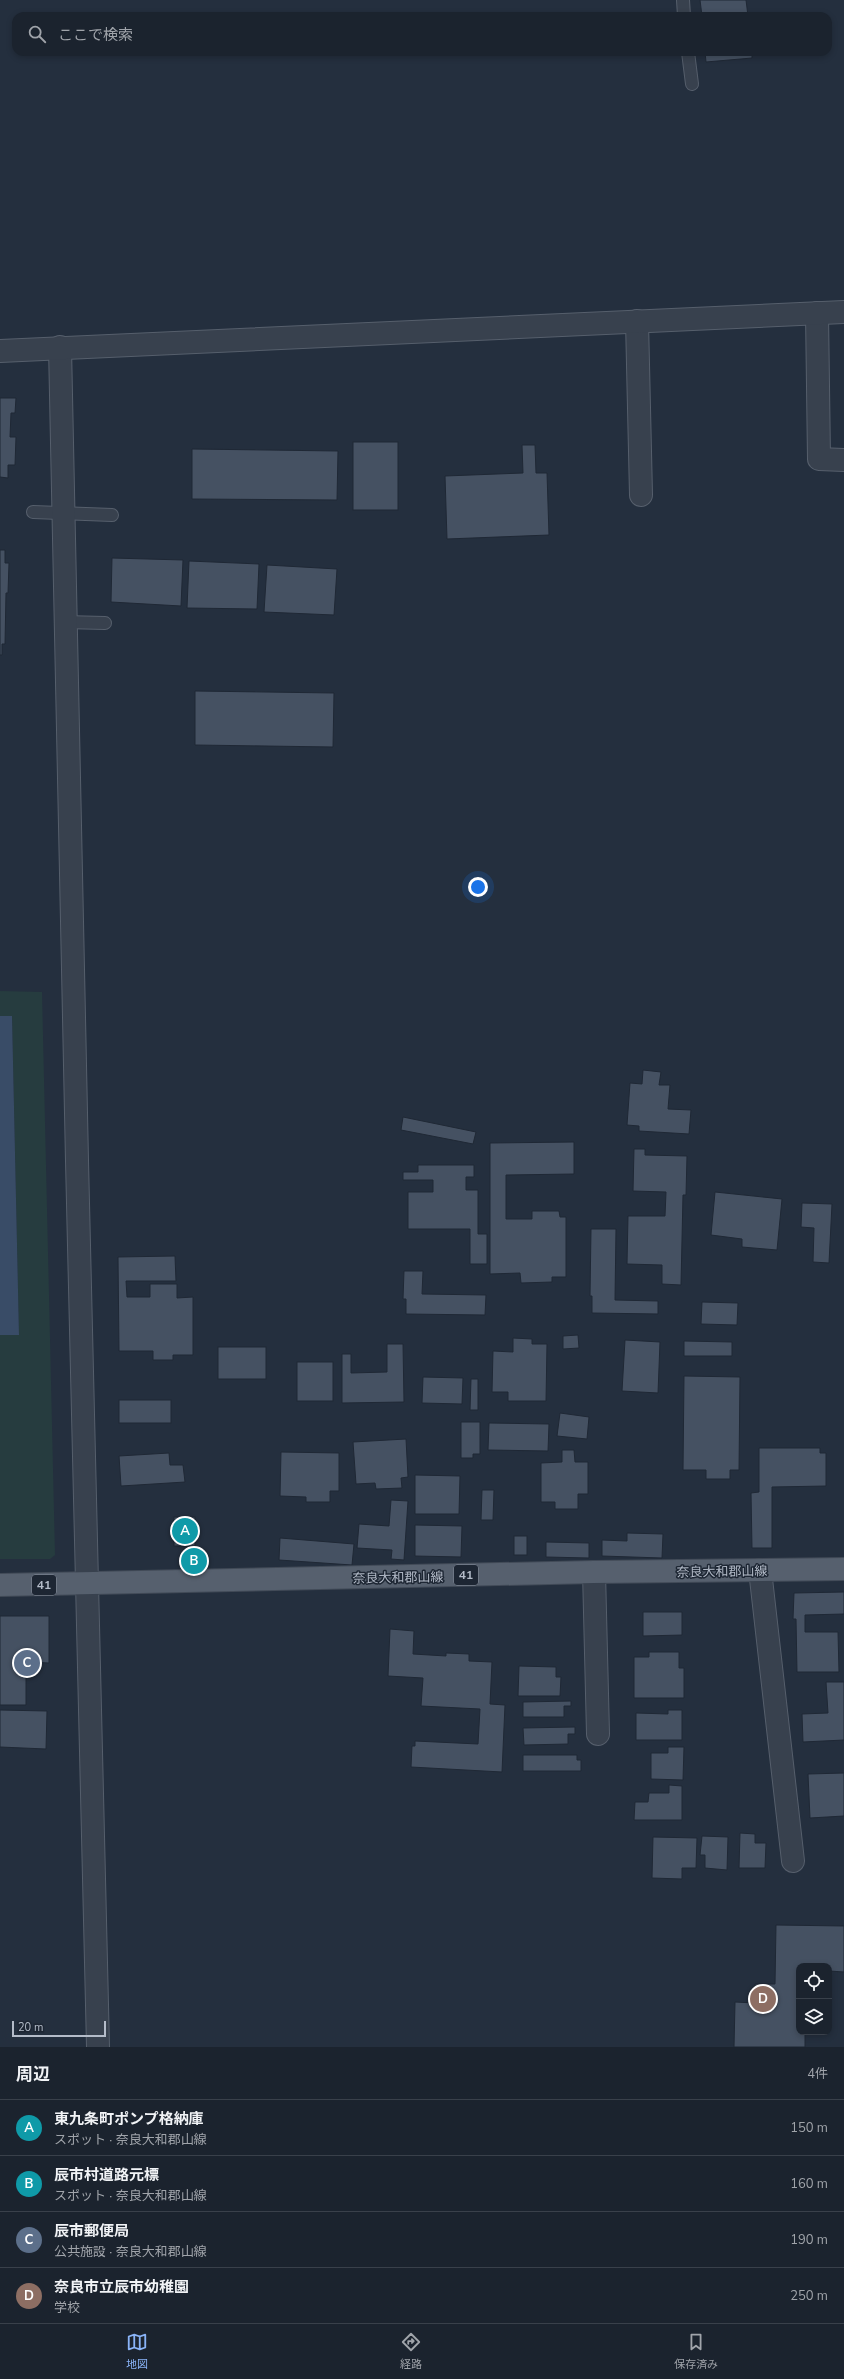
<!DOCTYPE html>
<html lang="ja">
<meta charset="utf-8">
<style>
body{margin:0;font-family:"Nunito Sans","Noto Sans JP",sans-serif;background:#282f3a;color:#f1f3f6}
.controls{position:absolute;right:12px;bottom:12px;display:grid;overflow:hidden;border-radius:8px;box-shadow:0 2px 6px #0003}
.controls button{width:36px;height:36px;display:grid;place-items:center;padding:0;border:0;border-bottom:1px solid #39404a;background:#1b232e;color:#f1f3f6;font:20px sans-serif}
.scale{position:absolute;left:12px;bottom:10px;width:94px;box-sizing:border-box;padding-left:4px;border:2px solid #b4bcc9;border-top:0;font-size:11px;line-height:14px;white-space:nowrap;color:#b4bcc9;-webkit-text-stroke:3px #1d2633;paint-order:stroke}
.you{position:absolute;left:478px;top:887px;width:14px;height:14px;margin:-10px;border:3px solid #fff;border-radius:50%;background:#1a73e8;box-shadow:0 0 0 6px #1a73e833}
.badge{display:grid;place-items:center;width:26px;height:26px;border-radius:50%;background:#8ab4f8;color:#fff;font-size:13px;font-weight:700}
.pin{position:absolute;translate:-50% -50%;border:2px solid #fff;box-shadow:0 1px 4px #0006}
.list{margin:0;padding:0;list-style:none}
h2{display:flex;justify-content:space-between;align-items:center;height:52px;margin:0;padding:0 16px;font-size:17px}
h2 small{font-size:13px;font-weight:400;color:#a0a4aa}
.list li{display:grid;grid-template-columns:26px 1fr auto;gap:12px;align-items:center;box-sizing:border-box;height:56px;padding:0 16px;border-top:1px solid #39404a}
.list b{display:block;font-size:15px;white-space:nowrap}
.list p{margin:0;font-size:13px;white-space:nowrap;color:#a0a4aa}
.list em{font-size:13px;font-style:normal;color:#a0a4aa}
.icon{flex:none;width:22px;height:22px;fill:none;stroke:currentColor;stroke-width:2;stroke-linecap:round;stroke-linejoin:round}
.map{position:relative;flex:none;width:844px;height:2047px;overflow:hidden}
.search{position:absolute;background:#1b232e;box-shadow:0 2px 6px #0003;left:12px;right:12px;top:12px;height:44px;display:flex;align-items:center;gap:10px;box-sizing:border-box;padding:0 14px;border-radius:12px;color:#a0a4aa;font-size:15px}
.sheet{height:276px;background:#1b232e}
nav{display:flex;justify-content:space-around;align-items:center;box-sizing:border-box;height:56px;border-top:1px solid #39404a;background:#1b232e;font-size:11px;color:#a0a4aa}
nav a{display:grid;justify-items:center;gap:2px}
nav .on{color:#8ab4f8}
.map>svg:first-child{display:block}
.green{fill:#263c3f}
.water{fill:#394c67}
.building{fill:#455162;stroke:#1f2835}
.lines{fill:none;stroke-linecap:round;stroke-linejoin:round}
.lane-casing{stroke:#565f6c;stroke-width:14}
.street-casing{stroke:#565f6c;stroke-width:24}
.primary-casing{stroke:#414a57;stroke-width:24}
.lane{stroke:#38414e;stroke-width:12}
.street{stroke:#38414e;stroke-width:22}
.primary{stroke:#56606e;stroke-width:22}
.labels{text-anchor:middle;stroke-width:3;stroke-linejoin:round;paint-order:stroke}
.shield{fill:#1d2633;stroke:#878f9c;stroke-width:1}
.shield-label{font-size:12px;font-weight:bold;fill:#b4bcc9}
.street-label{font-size:13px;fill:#b4bcc9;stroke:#1d2633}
</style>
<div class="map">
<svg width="844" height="2047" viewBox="0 0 844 2047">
<rect width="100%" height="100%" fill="#242f3e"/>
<!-- green -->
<polygon class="green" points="0,991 42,992 55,1555 50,1559 0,1559 0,1335 19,1335 12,1016 0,1016"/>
<!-- water -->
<polygon class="water" points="0,1016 12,1016 19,1335 0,1335"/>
<!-- building -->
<g class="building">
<polygon points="700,0 746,0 748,16 702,16"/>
<polygon points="705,52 752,52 752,58 706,62"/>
<polygon points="0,398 16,398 15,413 11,413 10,437 16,437 15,465 8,465 8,478 0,477"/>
<rect x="353" y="442" width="45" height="68"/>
<polygon points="522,445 535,445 536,473 547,473 549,535 447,539 445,476 523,473"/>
<polygon points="192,449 338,451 337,500 192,499"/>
<polygon points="0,550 5,550 5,563 9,563 8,593 6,593 5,644 2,644 2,655 0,655"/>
<polygon points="112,558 183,560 181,606 111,602"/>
<polygon points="189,561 259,564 257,609 187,608"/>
<polygon points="267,565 337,569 334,615 264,612"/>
<polygon points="195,691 334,693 333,747 195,745"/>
<polygon points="643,1070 661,1072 659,1085 670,1085 668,1109 691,1110 689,1134 639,1131 639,1126 627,1125 630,1083 642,1084"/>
<polygon points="403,1117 476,1132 473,1144 401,1130"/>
<polygon points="574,1142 574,1174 506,1175 506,1219 532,1219 532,1211 559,1211 560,1217 566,1217 566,1277 552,1277 552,1282 521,1283 520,1273 490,1274 490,1143"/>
<polygon points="634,1149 645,1149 645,1155 687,1156 686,1195 683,1195 681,1285 662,1284 662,1265 627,1264 628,1216 665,1216 666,1192 633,1191"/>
<polygon points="418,1165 474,1165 474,1177 466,1177 466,1190 478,1190 478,1234 487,1234 487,1264 470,1264 470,1229 408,1229 408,1192 433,1192 433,1180 403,1180 403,1172 418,1172"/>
<polygon points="715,1192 782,1199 777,1250 742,1247 742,1239 711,1235"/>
<polygon points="802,1203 832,1204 829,1263 813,1262 814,1228 801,1227"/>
<polygon points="591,1229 616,1229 615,1300 658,1301 658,1314 592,1313 592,1296 590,1296"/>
<polygon points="175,1256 176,1281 126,1281 127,1297 150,1297 150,1284 177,1284 177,1298 193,1297 193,1355 173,1355 173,1360 153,1360 153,1351 119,1351 118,1257"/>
<polygon points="404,1271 423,1271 422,1294 486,1295 485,1315 406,1314 406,1299 403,1299"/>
<polygon points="702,1302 738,1303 737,1325 701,1324"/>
<polygon points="578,1335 579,1348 563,1349 563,1336"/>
<polygon points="513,1338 532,1339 532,1344 547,1344 546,1401 508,1401 508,1392 492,1392 493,1351 513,1352"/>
<polygon points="625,1340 660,1342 658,1393 622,1391"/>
<polygon points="684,1341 732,1342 732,1356 684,1356"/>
<polygon points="387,1344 403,1344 404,1402 342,1403 342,1354 351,1354 351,1373 387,1372"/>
<rect x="218" y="1347" width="48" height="32"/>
<rect x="297" y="1362" width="36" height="39"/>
<polygon points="684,1376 740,1377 739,1470 730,1470 730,1479 706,1479 706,1470 683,1470"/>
<polygon points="423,1377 463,1378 462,1404 422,1403"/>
<polygon points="471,1379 478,1379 478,1410 470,1410"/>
<rect x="119" y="1400" width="52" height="23"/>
<polygon points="560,1413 589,1417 587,1439 557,1436"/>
<polygon points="461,1422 480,1422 480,1454 473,1454 473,1458 461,1458"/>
<polygon points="489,1423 549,1424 548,1451 488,1450"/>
<polygon points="406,1439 408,1477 401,1478 402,1488 376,1489 375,1483 356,1484 353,1442"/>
<polygon points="759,1448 820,1448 820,1453 826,1453 826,1486 772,1487 772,1548 752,1548 751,1493 759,1492"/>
<polygon points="562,1450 574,1450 575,1462 588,1462 588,1494 578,1494 578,1509 555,1509 555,1502 541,1502 541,1463 562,1462"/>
<polygon points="281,1452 339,1453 339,1491 330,1491 330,1502 306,1502 306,1497 280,1496"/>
<polygon points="169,1453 170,1465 183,1465 185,1482 121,1486 119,1456"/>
<polygon points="415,1475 460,1476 459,1514 415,1514"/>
<polygon points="482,1490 494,1490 493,1520 481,1520"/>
<polygon points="391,1500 408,1501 404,1560 391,1559 392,1550 357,1548 359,1524 389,1526"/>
<rect x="174" y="1517" width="21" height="29"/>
<polygon points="415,1525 462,1526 461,1557 415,1556"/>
<polygon points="627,1533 663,1534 662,1558 602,1556 602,1540 627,1541"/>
<rect x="514" y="1536" width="13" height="19"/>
<polygon points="280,1538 354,1544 352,1565 279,1560"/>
<polygon points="546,1542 589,1543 589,1558 546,1557"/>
<polygon points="844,1592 844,1614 805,1615 805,1632 838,1632 839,1672 797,1672 796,1619 793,1619 794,1593"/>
<polygon points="643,1612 682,1612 682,1635 643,1636"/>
<polygon points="0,1616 49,1616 49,1663 26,1662 26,1705 0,1705"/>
<polygon points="390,1629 414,1631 413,1654 446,1656 446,1653 469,1654 469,1661 492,1662 490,1704 505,1705 502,1772 411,1767 412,1746 415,1746 415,1741 478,1744 480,1709 421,1706 423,1678 388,1676"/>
<polygon points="649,1652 679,1652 679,1668 684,1668 684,1698 634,1698 634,1657 649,1657"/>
<polygon points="519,1666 556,1667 556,1677 561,1677 560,1696 518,1696"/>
<polygon points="826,1682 844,1682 844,1740 803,1742 802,1714 828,1713"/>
<polygon points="571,1701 571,1706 564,1706 564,1717 523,1717 523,1702"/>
<polygon points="0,1710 47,1711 46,1749 0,1747"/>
<polygon points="668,1710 682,1710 682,1740 636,1740 636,1713 668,1714"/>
<polygon points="575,1727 575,1734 568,1734 568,1744 524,1745 523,1728"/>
<polygon points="668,1747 684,1747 683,1780 651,1779 651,1753 668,1753"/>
<polygon points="523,1755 577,1755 577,1760 581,1760 581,1771 523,1771"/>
<polygon points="844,1773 844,1816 810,1818 808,1774"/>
<polygon points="669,1785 682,1786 682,1820 634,1820 635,1802 648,1802 649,1793 669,1793"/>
<polygon points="740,1833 755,1834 755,1843 766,1843 765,1868 739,1868"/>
<polygon points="702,1836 728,1837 727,1870 705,1868 705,1855 700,1855"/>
<polygon points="653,1837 697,1838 696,1868 682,1868 682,1879 652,1878"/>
<polygon points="776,1925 844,1926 844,1972 829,1971 829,1966 799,1966 799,2032 805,2032 805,2047 734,2047 735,2002 755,2003 755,1984 775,1984"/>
</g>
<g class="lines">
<!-- lane casing -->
<g class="lane-casing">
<g id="lane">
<polyline points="683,0 684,16"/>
<polyline points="688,52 692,84"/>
<polyline points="33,512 112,515"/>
<polyline points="64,622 105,623"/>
</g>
</g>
<!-- street casing -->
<g class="street-casing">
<g id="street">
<polyline points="817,313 819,459 844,460"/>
<polyline points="637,321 641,495"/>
<path d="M60,347C69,914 86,1480 98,2047"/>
<polyline points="0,351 844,312"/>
<polyline points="760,1570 793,1861"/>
<polyline points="594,1572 598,1734"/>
</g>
</g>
<!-- primary casing -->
<g class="primary-casing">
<polyline id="primary" points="0,1585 594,1572 844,1569"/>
</g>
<!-- lane -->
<use href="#lane" class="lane"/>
<!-- street -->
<use href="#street" class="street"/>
<!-- primary -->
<use href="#primary" class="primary"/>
</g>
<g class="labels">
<!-- shield labels -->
<g class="shield">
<rect x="454" y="1565" width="24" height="20" rx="3"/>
<rect x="32" y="1575" width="24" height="20" rx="3"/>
</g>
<g class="shield-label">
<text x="466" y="1579">41</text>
<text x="44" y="1589">41</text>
</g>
<!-- street labels -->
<g class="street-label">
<text transform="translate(722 1571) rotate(-1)" y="5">奈良大和郡山線</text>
<text transform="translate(398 1577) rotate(-1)" y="5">奈良大和郡山線</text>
</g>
</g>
</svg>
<div class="controls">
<button><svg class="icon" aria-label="locate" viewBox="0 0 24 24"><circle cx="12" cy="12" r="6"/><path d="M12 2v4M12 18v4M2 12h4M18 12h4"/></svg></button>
<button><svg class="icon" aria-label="layers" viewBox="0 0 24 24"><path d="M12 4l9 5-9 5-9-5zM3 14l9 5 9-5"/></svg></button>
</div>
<div class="scale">20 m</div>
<div class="you"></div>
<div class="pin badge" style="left:185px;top:1531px;background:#0f9aa8">A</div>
<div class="pin badge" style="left:194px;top:1561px;background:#0f9aa8">B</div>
<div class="pin badge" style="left:27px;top:1663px;background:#5c6f8a">C</div>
<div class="pin badge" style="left:763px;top:1999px;background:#8d6e63">D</div>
<div class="search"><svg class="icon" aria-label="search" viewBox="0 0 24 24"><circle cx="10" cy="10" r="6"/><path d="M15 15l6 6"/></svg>ここで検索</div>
</div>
<section class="sheet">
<h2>周辺<small>4件</small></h2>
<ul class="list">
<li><span class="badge" style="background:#0f9aa8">A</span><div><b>東九条町ポンプ格納庫</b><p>スポット · 奈良大和郡山線</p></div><em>150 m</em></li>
<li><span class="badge" style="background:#0f9aa8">B</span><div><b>辰市村道路元標</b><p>スポット · 奈良大和郡山線</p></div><em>160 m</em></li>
<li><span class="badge" style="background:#5c6f8a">C</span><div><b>辰市郵便局</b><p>公共施設 · 奈良大和郡山線</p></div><em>190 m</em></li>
<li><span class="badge" style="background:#8d6e63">D</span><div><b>奈良市立辰市幼稚園</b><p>学校</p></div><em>250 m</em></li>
</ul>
</section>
<nav>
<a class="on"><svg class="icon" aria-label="map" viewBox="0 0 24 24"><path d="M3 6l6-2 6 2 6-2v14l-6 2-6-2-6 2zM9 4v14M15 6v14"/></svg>地図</a>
<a><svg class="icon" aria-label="directions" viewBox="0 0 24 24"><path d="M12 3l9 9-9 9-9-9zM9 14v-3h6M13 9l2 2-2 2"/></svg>経路</a>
<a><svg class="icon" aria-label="saved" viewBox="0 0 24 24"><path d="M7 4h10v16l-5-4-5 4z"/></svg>保存済み</a>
</nav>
